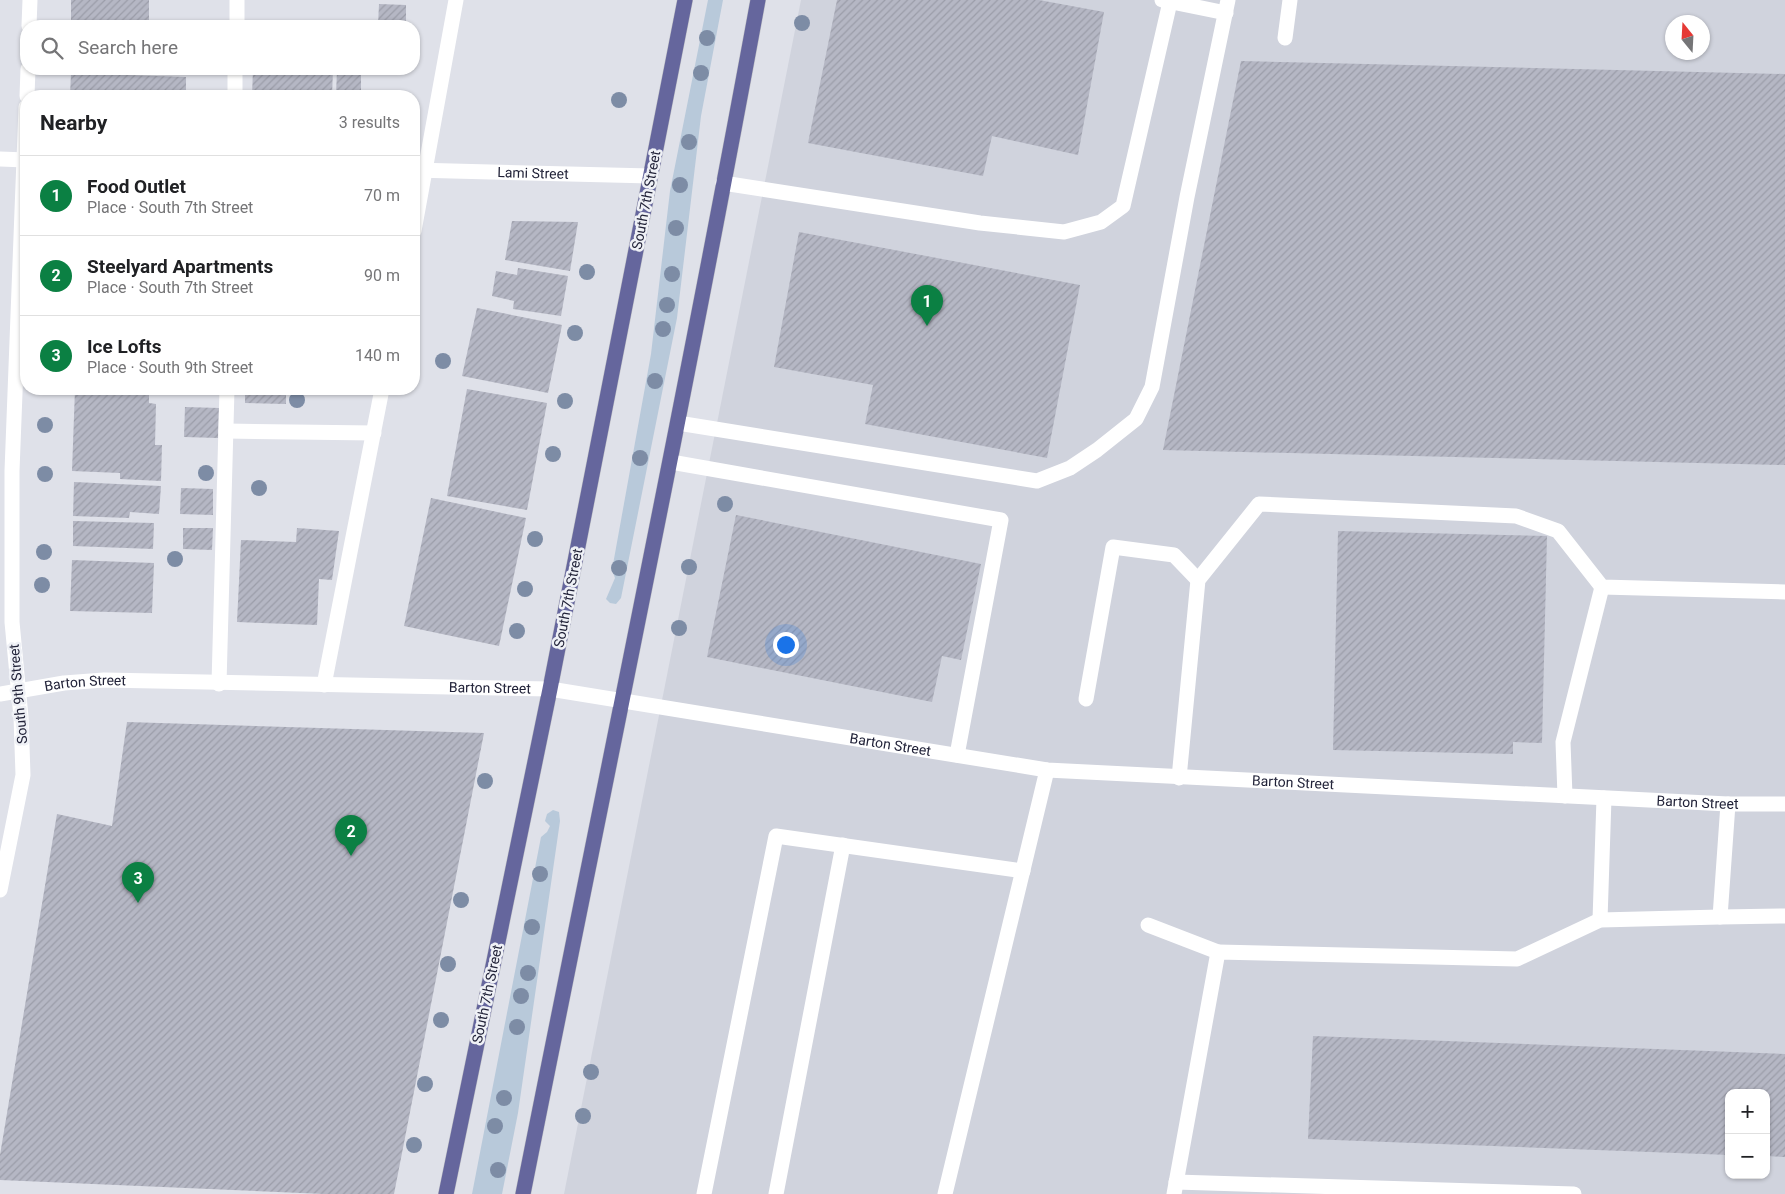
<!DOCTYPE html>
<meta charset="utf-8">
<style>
body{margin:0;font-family:Roboto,sans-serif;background:#f2f2f2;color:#202124}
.controls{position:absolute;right:15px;bottom:15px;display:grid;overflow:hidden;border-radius:10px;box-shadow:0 1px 4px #0004}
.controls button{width:45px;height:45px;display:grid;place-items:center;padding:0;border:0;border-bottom:1px solid #e0e0e0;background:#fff;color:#202124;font:25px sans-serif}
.compass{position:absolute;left:1665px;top:15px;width:45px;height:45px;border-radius:50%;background:#fff;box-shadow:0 1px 4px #0004;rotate:342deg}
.you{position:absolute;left:785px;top:644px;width:18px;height:18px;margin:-12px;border:4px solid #fff;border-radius:50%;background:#1a73e8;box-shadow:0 0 0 8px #1a73e833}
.badge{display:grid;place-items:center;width:32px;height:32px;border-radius:50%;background:#0b8043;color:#fff;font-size:16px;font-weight:700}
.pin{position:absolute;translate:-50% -41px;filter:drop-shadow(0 1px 2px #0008)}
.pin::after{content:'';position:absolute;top:26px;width:18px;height:15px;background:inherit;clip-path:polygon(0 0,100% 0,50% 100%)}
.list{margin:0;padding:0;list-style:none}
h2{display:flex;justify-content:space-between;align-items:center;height:65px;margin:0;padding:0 20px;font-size:21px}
h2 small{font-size:16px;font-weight:400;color:#757577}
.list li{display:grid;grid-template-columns:32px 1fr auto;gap:15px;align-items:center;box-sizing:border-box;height:80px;padding:0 20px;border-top:1px solid #e0e0e0}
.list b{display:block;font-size:19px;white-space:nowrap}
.list p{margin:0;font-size:16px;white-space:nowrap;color:#757577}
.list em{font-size:16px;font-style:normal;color:#757577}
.icon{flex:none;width:28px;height:28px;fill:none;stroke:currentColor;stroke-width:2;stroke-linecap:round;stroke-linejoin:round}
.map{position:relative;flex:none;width:1785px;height:1194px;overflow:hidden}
.search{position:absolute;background:#fff;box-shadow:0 1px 4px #0004;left:20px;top:20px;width:400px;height:55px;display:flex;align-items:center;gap:12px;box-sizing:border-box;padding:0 18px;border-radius:20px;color:#757577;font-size:19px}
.panel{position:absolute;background:#fff;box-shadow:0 1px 4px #0004;left:20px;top:90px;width:400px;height:305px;border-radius:20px}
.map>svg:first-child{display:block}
.built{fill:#d0d3dd;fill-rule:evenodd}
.grass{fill:#b8c9da}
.building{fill:url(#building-hatch)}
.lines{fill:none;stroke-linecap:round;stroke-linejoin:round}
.major-casing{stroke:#bcbdc3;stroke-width:16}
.minor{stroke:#fff;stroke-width:15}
.major{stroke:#65669d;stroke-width:15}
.tree{fill:#7d8ca5}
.labels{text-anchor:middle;stroke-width:5;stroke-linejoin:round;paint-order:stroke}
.street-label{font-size:14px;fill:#212238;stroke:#eff1f6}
</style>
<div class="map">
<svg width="1785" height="1194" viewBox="0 0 1785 1194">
<defs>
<pattern id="building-hatch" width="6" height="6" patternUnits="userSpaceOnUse" patternTransform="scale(1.25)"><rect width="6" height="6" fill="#b5b7c4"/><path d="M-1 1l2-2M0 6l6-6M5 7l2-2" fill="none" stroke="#9b9da9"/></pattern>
</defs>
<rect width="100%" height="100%" fill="#dfe1e9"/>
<!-- built -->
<path class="built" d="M801,0H1785V1194H564ZM1672,22H1702V52H1672ZM1729,1093H1766V1175H1729Z"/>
<!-- grass -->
<g class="grass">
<polygon points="708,0 723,0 701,116 677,318 621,598 616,604 610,603 606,599 615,578 612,570 651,354 670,191"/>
<polygon points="553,810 559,812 560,821 518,1113 502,1194 472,1194 541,837 547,832 550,826 545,821 547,814"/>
</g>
<!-- building -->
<g class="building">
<rect x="71" y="0" width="78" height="26"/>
<polygon points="837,0 1039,0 1104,12 1078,155 992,136 983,176 808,143"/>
<polygon points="379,4 406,5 406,26 378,26"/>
<rect x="337" y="20" width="34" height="6"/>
<polygon points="1241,61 1785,74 1785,465 1163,450"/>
<polygon points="253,69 333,69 332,96 252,96"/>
<polygon points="337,69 370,69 370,71 361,71 361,96 336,96"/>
<polygon points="71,73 186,77 186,96 70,96"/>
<polygon points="512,221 578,222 570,271 505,260"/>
<polygon points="799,232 1080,285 1047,458 865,424 873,385 774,367"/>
<polygon points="518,268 568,276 561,316 513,309 514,301 492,296 496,271 517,275"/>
<polygon points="477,308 562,325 548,393 462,376"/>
<polygon points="75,389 182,389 181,394 149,393 149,403 156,404 155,445 162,445 161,481 120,479 120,473 72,471"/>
<polygon points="245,389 286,389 286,404 245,403"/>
<polygon points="467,389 547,403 527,510 447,496"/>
<polygon points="185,407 219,408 218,438 184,437"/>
<polygon points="74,482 161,486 159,514 130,512 129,518 73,516"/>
<polygon points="181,488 213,489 213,515 180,514"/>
<polygon points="431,498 526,518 499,646 404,626"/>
<polygon points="736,515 981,564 961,660 942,656 932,702 707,657"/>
<polygon points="73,521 154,523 153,549 73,546"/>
<polygon points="183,528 213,528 212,550 183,549"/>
<polygon points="297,528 339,531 332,580 319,579 317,625 237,622 241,540 296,542"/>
<polygon points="1338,531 1547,536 1542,743 1513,742 1513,754 1333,750"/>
<polygon points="72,560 154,563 152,613 70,611"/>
<polygon points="127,722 484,733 394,1194 324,1194 0,1180 0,1155 57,814 112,826"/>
<polygon points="1313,1036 1785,1054 1785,1157 1766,1156 1766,1093 1729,1093 1729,1155 1308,1139"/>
</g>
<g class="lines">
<!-- major casing -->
<g class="major-casing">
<g id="major">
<polyline points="446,1194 550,689 685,0"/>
<path d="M523,1194C602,796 685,399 758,0"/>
</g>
</g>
<!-- minor -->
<g class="minor">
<polyline points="1162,0 1226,13"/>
<polyline points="29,26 30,0"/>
<polyline points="237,26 237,0"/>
<polyline points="1285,38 1290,0"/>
<polyline points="27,96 28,69"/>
<polyline points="235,96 235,69"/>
<polyline points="0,159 26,160"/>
<path id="s1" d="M414,170L651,176"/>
<polyline points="723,183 980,223 1064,232 1101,222 1123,206 1170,2"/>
<polyline points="414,231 456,0"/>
<polyline points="678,423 1037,481 1070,468 1097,450 1136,419 1152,387 1187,197 1228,0"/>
<polyline points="226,431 374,433"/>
<polyline points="671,462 1001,520 957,755"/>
<polyline points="219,684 227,389"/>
<polyline points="324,685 382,389"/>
<path id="s2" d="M0,694L64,683L104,680L550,689L1047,770L1728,804H1785"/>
<polyline points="1086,699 1113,547 1174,555 1198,580"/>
<polyline points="1179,778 1198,580 1259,504 1516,516 1558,531 1602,587 1785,592"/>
<polyline points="1565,796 1563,742 1602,587"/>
<polyline points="1728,804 1720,917 1785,916"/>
<polyline points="0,890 23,775 21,717 12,622 12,471 26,107"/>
<polyline points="1600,920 1604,798"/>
<polyline points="1148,925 1218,952"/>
<polyline points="1176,1182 1574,1194"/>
<polyline points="704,1194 776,836 1023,871"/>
<polyline points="776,1194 843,845"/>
<polyline points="945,1194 1047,770"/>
<polyline points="1174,1194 1218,952 1517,959 1600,920 1720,917"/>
</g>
<!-- major -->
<use href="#major" class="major"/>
</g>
<!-- trees -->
<g class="tree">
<circle cx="802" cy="23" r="8"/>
<circle cx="707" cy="38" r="8"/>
<circle cx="701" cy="73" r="8"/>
<circle cx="619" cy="100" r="8"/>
<circle cx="689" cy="142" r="8"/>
<circle cx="680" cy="185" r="8"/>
<circle cx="676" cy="228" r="8"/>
<circle cx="587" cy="272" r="8"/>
<circle cx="672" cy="274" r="8"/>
<circle cx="667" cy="305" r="8"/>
<circle cx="663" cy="329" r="8"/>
<circle cx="575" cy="333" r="8"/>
<circle cx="443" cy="361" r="8"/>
<circle cx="655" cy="381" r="8"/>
<circle cx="297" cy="400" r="8"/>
<circle cx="565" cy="401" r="8"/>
<circle cx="45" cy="425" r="8"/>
<circle cx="553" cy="454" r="8"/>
<circle cx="640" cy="458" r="8"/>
<circle cx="206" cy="473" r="8"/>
<circle cx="45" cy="474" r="8"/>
<circle cx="259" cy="488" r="8"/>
<circle cx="725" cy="504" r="8"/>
<circle cx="535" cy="539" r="8"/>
<circle cx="44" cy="552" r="8"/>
<circle cx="175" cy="559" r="8"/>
<circle cx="689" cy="567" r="8"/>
<circle cx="619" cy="568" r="8"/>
<circle cx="42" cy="585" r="8"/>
<circle cx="525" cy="589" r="8"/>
<circle cx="679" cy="628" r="8"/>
<circle cx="517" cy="631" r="8"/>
<circle cx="485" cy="781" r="8"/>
<circle cx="540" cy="874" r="8"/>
<circle cx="461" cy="900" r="8"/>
<circle cx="532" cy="927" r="8"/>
<circle cx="448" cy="964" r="8"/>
<circle cx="528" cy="973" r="8"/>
<circle cx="521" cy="996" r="8"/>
<circle cx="441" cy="1020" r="8"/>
<circle cx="517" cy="1027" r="8"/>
<circle cx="591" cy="1072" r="8"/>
<circle cx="425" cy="1084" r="8"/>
<circle cx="504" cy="1098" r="8"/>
<circle cx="583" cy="1116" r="8"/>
<circle cx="495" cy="1126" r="8"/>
<circle cx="414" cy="1145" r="8"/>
<circle cx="498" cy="1170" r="8"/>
</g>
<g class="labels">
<!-- street labels -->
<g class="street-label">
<text dy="5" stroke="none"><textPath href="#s1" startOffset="119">Lami Street</textPath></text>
<text transform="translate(646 200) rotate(-79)" y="5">South 7th Street</text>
<text transform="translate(568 598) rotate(-79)" y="5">South 7th Street</text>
<text dy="5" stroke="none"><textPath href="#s2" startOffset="86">Barton Street</textPath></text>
<text dy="5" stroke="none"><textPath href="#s2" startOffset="491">Barton Street</textPath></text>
<text transform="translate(18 694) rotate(-95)" y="5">South 9th Street</text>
<text dy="5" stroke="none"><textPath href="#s2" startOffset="896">Barton Street</textPath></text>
<text dy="5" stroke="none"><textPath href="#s2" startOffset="1301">Barton Street</textPath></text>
<text dy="5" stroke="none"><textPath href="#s2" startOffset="1706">Barton Street</textPath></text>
<text transform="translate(487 994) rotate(-78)" y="5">South 7th Street</text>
</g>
</g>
</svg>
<div class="controls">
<button>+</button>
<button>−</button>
</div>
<svg class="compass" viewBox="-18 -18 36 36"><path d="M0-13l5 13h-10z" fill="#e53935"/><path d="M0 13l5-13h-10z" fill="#757577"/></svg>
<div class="you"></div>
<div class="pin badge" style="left:927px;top:326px">1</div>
<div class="pin badge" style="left:351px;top:856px">2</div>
<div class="pin badge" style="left:138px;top:903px">3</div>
<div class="search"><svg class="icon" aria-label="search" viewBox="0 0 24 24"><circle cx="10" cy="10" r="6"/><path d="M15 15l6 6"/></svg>Search here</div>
<section class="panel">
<h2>Nearby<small>3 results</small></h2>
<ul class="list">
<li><span class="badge">1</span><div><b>Food Outlet</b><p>Place · South 7th Street</p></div><em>70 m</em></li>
<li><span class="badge">2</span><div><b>Steelyard Apartments</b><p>Place · South 7th Street</p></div><em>90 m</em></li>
<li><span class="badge">3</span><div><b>Ice Lofts</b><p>Place · South 9th Street</p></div><em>140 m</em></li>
</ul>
</section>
</div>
